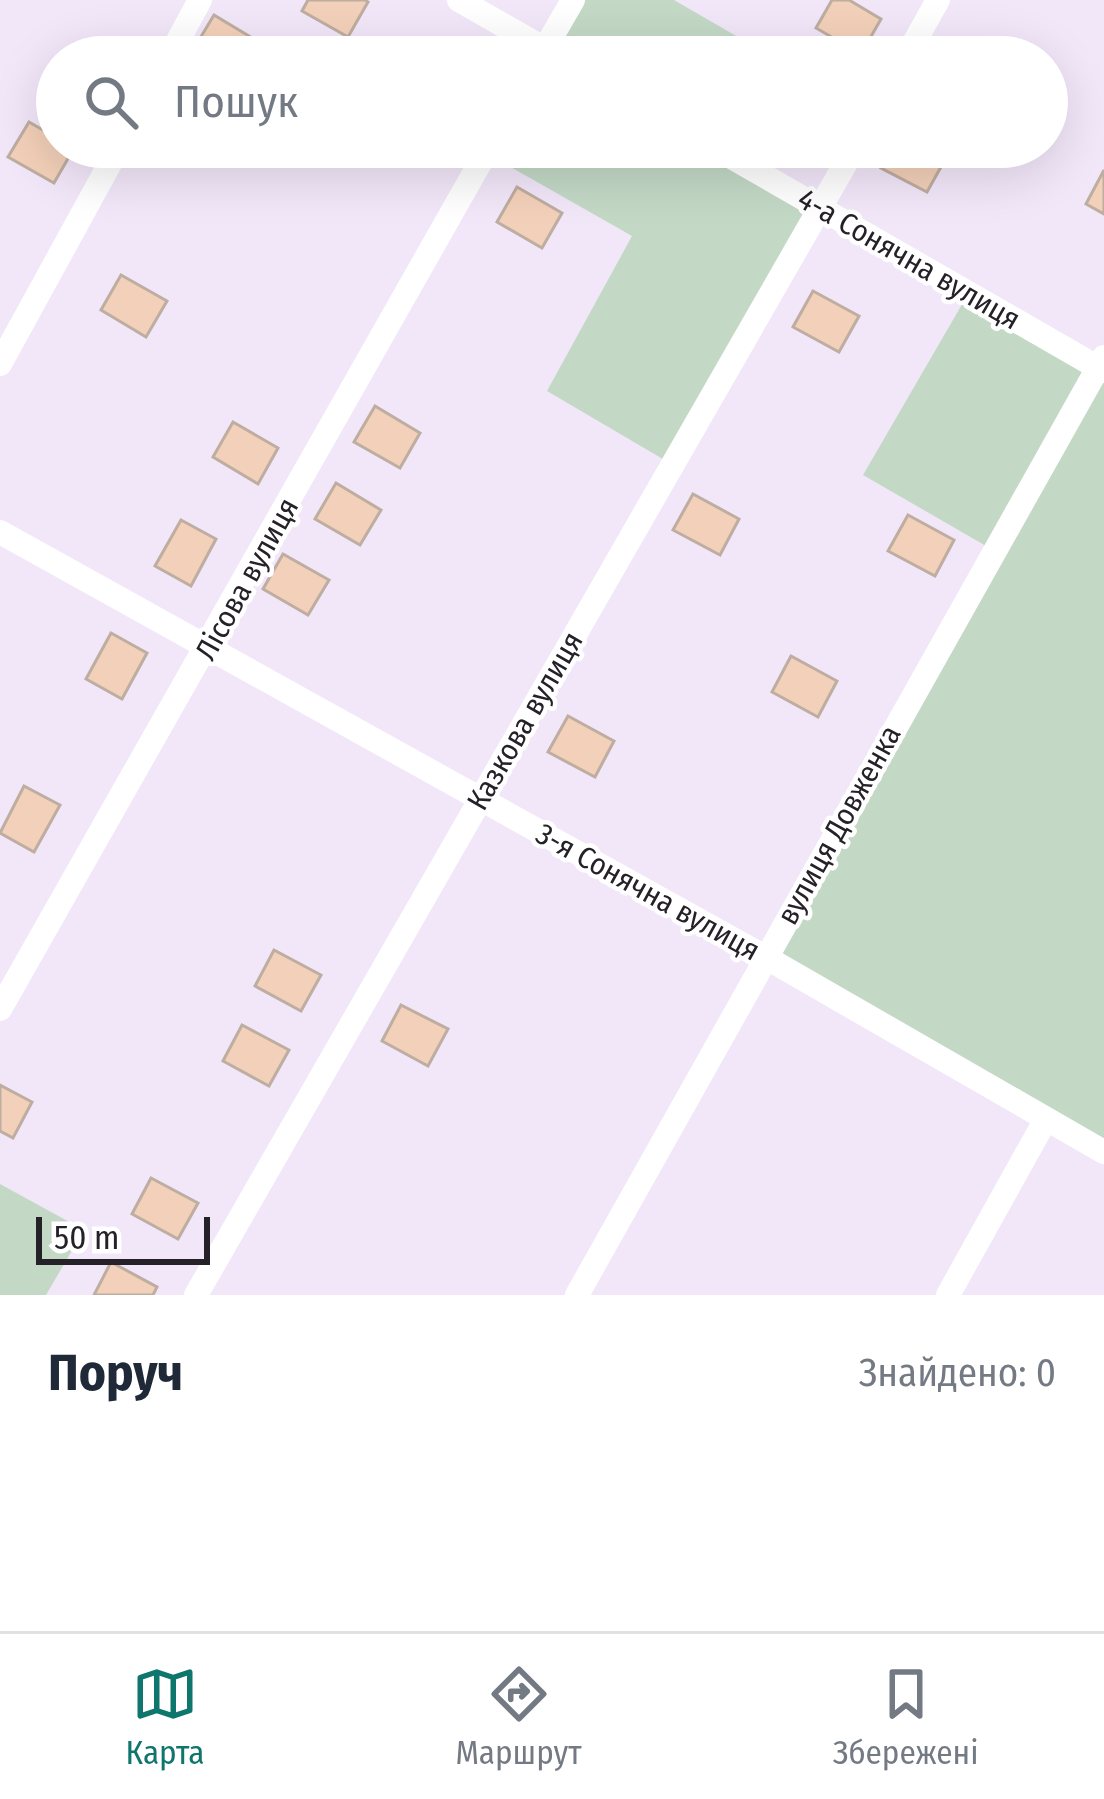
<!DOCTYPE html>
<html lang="uk">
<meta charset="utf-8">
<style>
body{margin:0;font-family:"Fira Sans Condensed",sans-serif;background:#f2f2f3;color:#1f2937}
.scale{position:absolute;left:36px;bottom:30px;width:174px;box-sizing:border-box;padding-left:12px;border:6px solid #252128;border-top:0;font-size:33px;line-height:42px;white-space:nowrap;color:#252128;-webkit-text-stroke:9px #fff;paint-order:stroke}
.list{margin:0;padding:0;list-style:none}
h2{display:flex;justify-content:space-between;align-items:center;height:156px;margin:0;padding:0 48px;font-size:51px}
h2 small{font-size:39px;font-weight:400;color:#747a83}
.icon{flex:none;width:66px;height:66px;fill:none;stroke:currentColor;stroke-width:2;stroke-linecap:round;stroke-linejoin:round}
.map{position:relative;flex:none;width:1104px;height:1295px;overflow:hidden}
.search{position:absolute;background:#fff;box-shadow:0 12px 48px #0002;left:36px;right:36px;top:36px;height:132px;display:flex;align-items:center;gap:30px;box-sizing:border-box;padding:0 42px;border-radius:66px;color:#747a83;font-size:45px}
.sheet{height:336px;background:#fff}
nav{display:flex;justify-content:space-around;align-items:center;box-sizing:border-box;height:168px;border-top:3px solid #e0e1e3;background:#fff;font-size:33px;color:#747a83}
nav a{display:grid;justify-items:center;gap:6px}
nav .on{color:#0f766e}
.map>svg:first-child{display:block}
.green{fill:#c3d9c6}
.building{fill:#f3d0b9;stroke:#beada1;stroke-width:3}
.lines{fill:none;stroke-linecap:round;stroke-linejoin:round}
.street{stroke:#fff;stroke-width:24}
.labels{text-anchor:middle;stroke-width:9;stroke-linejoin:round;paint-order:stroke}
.street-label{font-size:30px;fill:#252128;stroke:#fff}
</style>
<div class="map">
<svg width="1104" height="1295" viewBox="0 0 1104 1295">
<rect width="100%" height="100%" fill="#f2e7f9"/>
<!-- green -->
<g class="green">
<polygon points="573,0 674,0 750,44 742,57 541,57"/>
<polygon points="490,147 714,147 820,209 673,465 547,391 632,236 486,153"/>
<polygon points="968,294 1104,371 1104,1151 765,957 993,550 863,475"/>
<polygon points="0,1184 84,1230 46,1295 0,1295"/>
</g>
<!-- building -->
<g class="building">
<polygon points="308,0 365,0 368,2 348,37 302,11"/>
<polygon points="832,0 849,0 881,19 861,54 816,28"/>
<polygon points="214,15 259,42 250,57 204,57 193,50"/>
<polygon points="436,44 459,57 428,57"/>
<polygon points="29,122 57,138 57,147 74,148 54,183 8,157"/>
<polygon points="892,147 930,147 947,156 927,192 881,168"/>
<polygon points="1104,170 1104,214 1086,204"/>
<polygon points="517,187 562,213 542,248 497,222"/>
<polygon points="121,275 167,301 146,337 101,310"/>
<polygon points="813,291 859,316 839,352 793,327"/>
<polygon points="375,406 420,433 400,468 354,442"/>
<polygon points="233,422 278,448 258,484 213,457"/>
<polygon points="336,483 381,510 360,545 315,519"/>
<polygon points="693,494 739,519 720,555 673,530"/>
<polygon points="908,515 954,540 935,576 888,551"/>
<polygon points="181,520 216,539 191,586 155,566"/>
<polygon points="283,554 329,580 308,615 263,589"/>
<polygon points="111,633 147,653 122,699 86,679"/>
<polygon points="791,656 837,681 818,717 772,692"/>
<polygon points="568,716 614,741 595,777 548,752"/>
<polygon points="24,786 60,805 34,852 0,833"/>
<polygon points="274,950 321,975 301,1011 255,986"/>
<polygon points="401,1005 448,1029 428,1066 382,1041"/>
<polygon points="242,1025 289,1050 269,1086 223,1061"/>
<polygon points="0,1085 32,1102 13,1138 0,1131"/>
<polygon points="151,1178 198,1203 178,1239 132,1214"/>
<polygon points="111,1262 157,1287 153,1295 94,1295"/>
</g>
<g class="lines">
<!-- street -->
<g class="street">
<polyline points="459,0 559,57"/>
<polyline points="169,57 200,0"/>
<polyline points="540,57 573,0"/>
<polyline points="906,57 938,0"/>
<polyline points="714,147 1104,371"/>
<polyline points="0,364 119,147"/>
<polyline points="0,532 765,957 1104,1152"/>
<polyline points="0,1009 489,147"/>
<polyline points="196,1295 855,147"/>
<polyline points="577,1295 1104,357"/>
<polyline points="948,1295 1046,1119"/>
</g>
</g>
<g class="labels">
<!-- street labels -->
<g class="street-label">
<text transform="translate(909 259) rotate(30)" y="10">4-а Сонячна вулиця</text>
<text transform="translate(247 579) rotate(-61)" y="10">Лісова вулиця</text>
<text transform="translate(525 721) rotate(-60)" y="10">Казкова вулиця</text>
<text transform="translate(839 825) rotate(-61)" y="10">вулиця Довженка</text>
<text transform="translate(648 892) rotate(29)" y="10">3-я Сонячна вулиця</text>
</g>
</g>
</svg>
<div class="scale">50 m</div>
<div class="search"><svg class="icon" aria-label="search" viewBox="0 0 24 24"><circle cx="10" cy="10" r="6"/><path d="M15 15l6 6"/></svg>Пошук</div>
</div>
<section class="sheet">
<h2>Поруч<small>Знайдено: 0</small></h2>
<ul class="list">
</ul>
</section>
<nav>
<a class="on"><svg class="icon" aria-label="map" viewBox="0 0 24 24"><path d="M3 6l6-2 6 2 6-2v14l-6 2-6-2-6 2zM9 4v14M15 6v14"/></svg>Карта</a>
<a><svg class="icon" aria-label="directions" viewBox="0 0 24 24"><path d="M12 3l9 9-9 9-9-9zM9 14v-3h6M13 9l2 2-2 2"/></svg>Маршрут</a>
<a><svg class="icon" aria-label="saved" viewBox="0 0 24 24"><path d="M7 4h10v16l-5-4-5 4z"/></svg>Збережені</a>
</nav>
